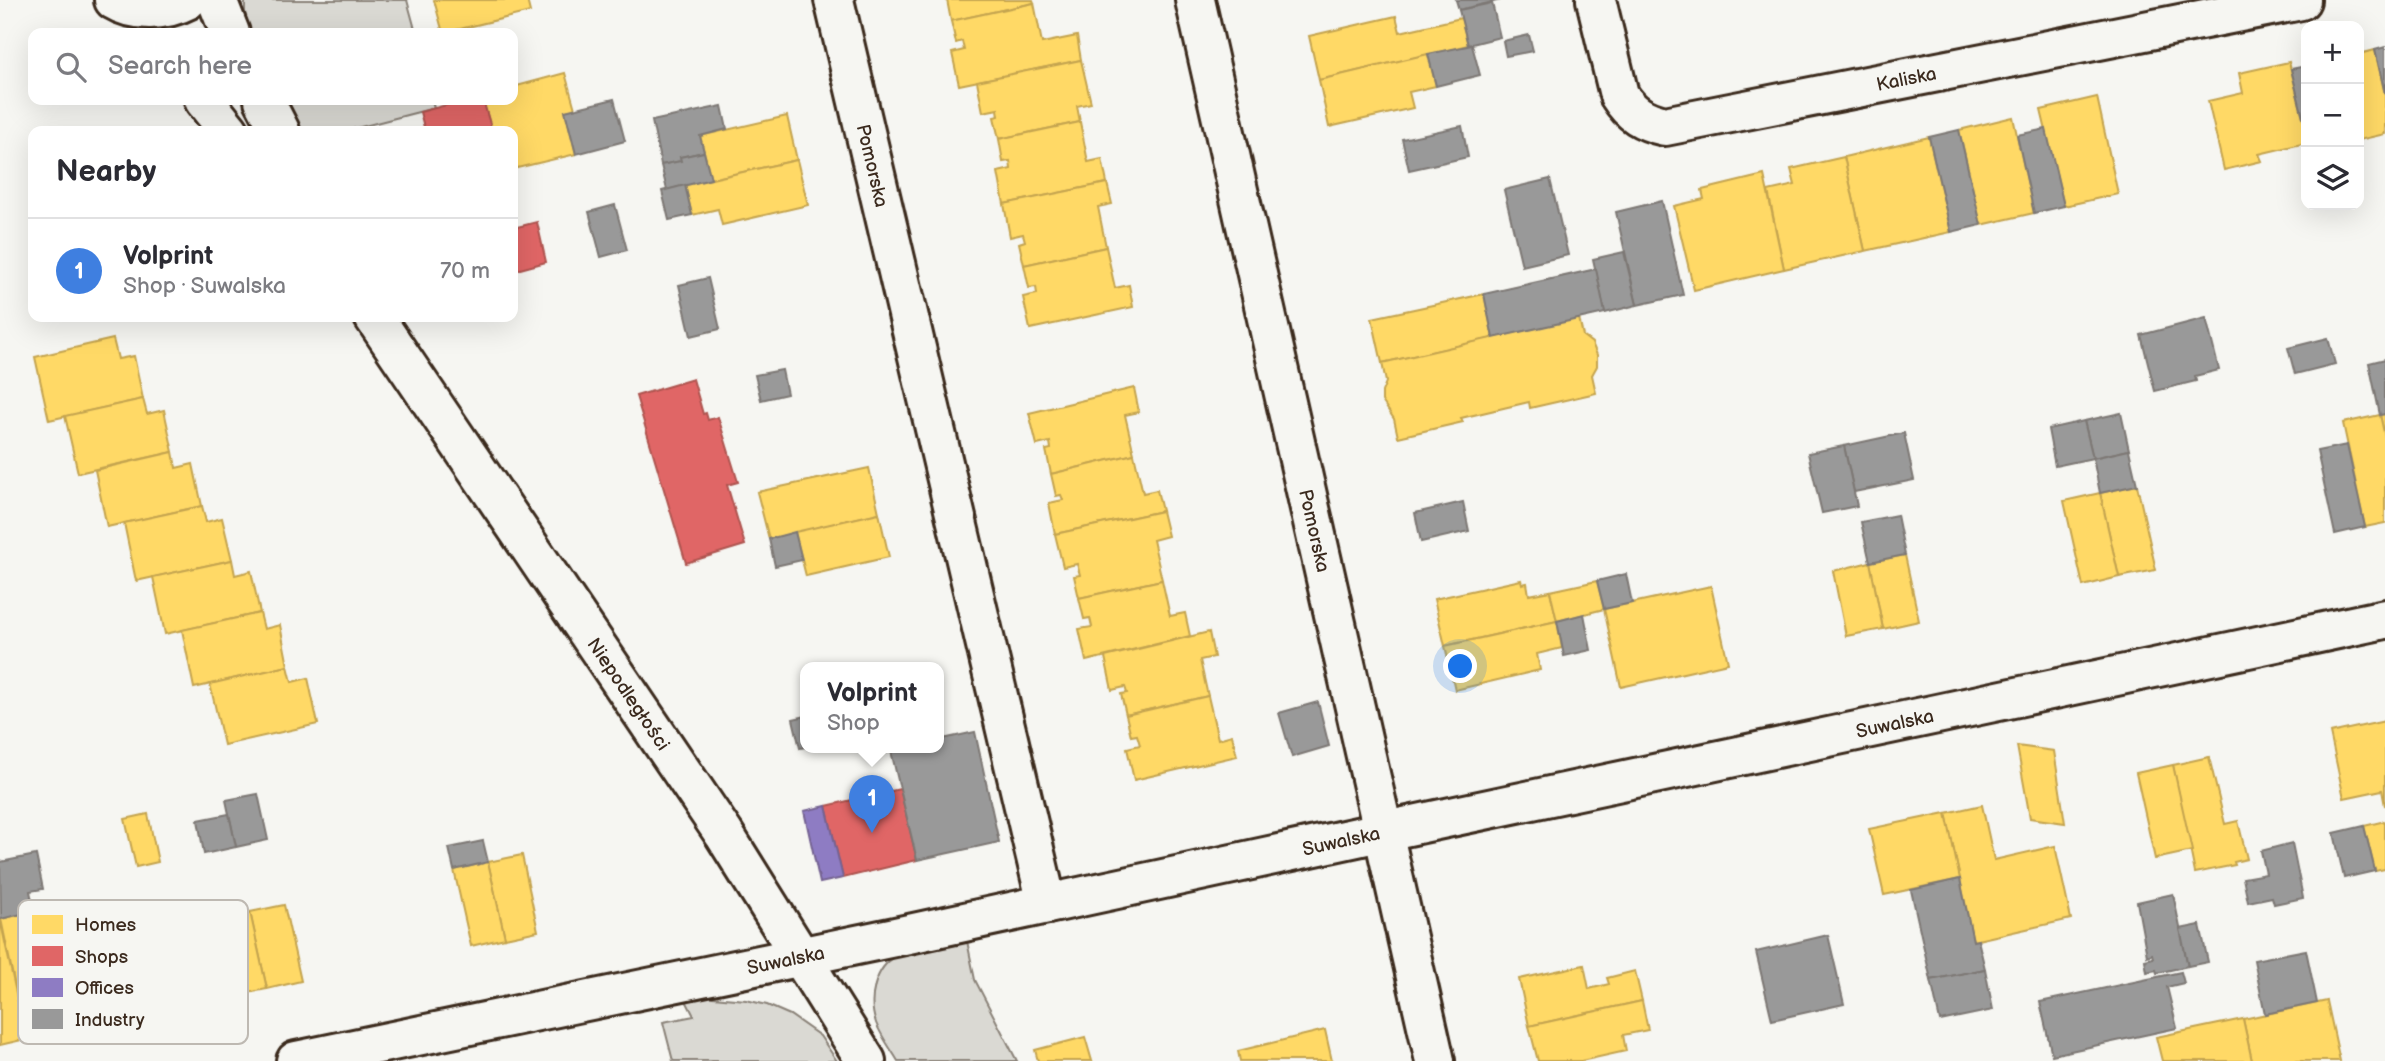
<!DOCTYPE html>
<meta charset="utf-8">
<style>
body{margin:0;font-family:"Balsamiq Sans",sans-serif;background:#f2f2f3;color:#2b2b33}
.controls{position:absolute;right:21px;top:21px;display:grid;overflow:hidden;border-radius:14px;box-shadow:0 7px 28px #0002}
.controls button{width:63px;height:63px;display:grid;place-items:center;padding:0;border:0;border-bottom:2px solid #e1e1e2;background:#fff;color:#2b2b33;font:35px sans-serif}
.you{position:absolute;left:1461px;top:667px;width:24px;height:24px;margin:-18px;border:5px solid #fff;border-radius:50%;background:#1a73e8;box-shadow:0 0 0 10px #1a73e833}
.badge{display:grid;place-items:center;width:46px;height:46px;border-radius:50%;background:#d93025;color:#fff;font-size:23px;font-weight:700}
.pin{position:absolute;translate:-50% -58px;filter:drop-shadow(0 2px 4px #0008)}
.pin::after{content:'';position:absolute;top:37px;width:24px;height:21px;background:inherit;clip-path:polygon(0 0,100% 0,50% 100%)}
.popup{position:absolute;left:800px;top:662px;width:144px;height:91px;box-sizing:border-box;display:grid;place-content:center;border-radius:14px;background:#fff;filter:drop-shadow(0 2px 5px #0005);font-size:23px;white-space:nowrap;color:#7c7c81}
.popup b{font-size:26px;color:#2b2b33}
.popup::after{content:'';position:absolute;left:50%;top:100%;margin-left:-14px;border:14px solid transparent;border-top-color:#fff}
.list{margin:0;padding:0;list-style:none}
h2{display:flex;justify-content:space-between;align-items:center;height:91px;margin:0;padding:0 28px;font-size:30px}
h2 small{font-size:23px;font-weight:400;color:#7c7c81}
.list li{display:grid;grid-template-columns:46px 1fr auto;gap:21px;align-items:center;box-sizing:border-box;height:105px;padding:0 28px;border-top:2px solid #e1e1e2}
.list b{display:block;font-size:26px;white-space:nowrap}
.list p{margin:0;font-size:23px;white-space:nowrap;color:#7c7c81}
.list em{font-size:23px;font-style:normal;color:#7c7c81}
.icon{flex:none;width:38px;height:38px;fill:none;stroke:currentColor;stroke-width:2;stroke-linecap:round;stroke-linejoin:round}
.map{position:relative;flex:none;width:2385px;height:1061px;overflow:hidden}
.search{position:absolute;background:#fff;box-shadow:0 7px 28px #0002;left:28px;top:28px;width:490px;height:77px;display:flex;align-items:center;gap:18px;box-sizing:border-box;padding:0 24px;border-radius:14px;color:#7c7c81;font-size:26px}
.panel{position:absolute;background:#fff;box-shadow:0 7px 28px #0002;left:28px;top:126px;width:490px;height:196px;border-radius:14px}
.map>svg:first-child{display:block}
.green{fill:#dad9d3;stroke:#8a8278;stroke-width:2}
.homes{fill:#ffd966;stroke:#c4a450;stroke-width:2}
.shops{fill:#e06666;stroke:#ae5450;stroke-width:2}
.offices{fill:#8e7cc3;stroke:#756392;stroke-width:2}
.industry{fill:#999;stroke:#7d7874;stroke-width:2}
.lines{fill:none;stroke-linecap:round;stroke-linejoin:round}
.minor-casing{stroke:#3b2a1e;stroke-width:44}
.tertiary-casing{stroke:#3b2a1e;stroke-width:44}
.minor{stroke:#f6f6f2;stroke-width:38}
.tertiary{stroke:#f6f6f2;stroke-width:38}
.labels{text-anchor:middle;stroke-width:7;stroke-linejoin:round;paint-order:stroke}
.street-label{font-size:19px;fill:#3b2a1e;stroke:#f6f6f2}
.key{fill:#f6f6f2;stroke:#beb9b2;stroke-width:2}
.key-label{font-size:19px;fill:#3b2a1e}
</style>
<div class="map">
<svg width="2385" height="1061" viewBox="0 0 2385 1061">
<rect width="100%" height="100%" fill="#f6f6f2"/>
<filter id="ink" filterUnits="userSpaceOnUse"><feTurbulence type="fractalNoise" baseFrequency=".0143" numOctaves="2"/><feDisplacementMap in="SourceGraphic" scale="14" xChannelSelector="R" yChannelSelector="G"/><feConvolveMatrix kernelMatrix="1 2 1 2 8 2 1 2 1" color-interpolation-filters="sRGB"/></filter>
<g filter="url(#ink)">
<!-- green -->
<g class="green">
<polygon points="245,0 407,0 416,33 249,33 245,12"/>
<polygon points="283,100 432,100 434,108 345,131 302,131"/>
<path d="M967,941L975,980L1017,1061H898C891,1049 881,1036 876,1023C868,1001 874,967 897,956C916,947 946,945 967,941Z"/>
<polygon points="697,977 713,997 746,1000 767,1005 790,1015 820,1036 837,1061 673,1061 663,1022 694,1016 676,981"/>
</g>
<!-- homes -->
<g class="homes">
<polygon points="434,0 527,0 530,12 443,33"/>
<polygon points="947,0 1033,0 1034,3 951,21"/>
<polygon points="1034,3 1042,43 1077,36 1081,60 959,85 952,53 964,50 962,41 956,43 951,21"/>
<polygon points="1396,16 1400,32 1461,18 1468,45 1319,80 1309,36"/>
<polygon points="2375,50 2385,94 2385,134 2359,140 2359,54"/>
<polygon points="1428,54 1436,86 1409,92 1413,108 1329,127 1319,80"/>
<polygon points="1081,60 1091,103 1077,106 1080,122 999,139 994,117 999,116 998,109 983,112 977,81"/>
<polygon points="2289,62 2306,129 2306,143 2259,154 2262,161 2224,170 2208,101 2243,93 2239,73"/>
<polygon points="565,73 575,109 565,111 576,154 513,169 513,131 492,131 483,100 513,100 513,87"/>
<polygon points="2097,97 2118,194 2064,206 2041,110"/>
<polygon points="787,116 797,160 711,179 700,136"/>
<polygon points="2013,117 2034,213 1981,225 1959,130"/>
<polygon points="1080,122 1088,162 1102,159 1107,183 1004,204 998,172 1011,169 1010,161 1003,162 999,139"/>
<polygon points="1929,137 1951,232 1865,251 1844,157"/>
<polygon points="1844,157 1865,251 1784,269 1768,191 1795,185 1791,169"/>
<polygon points="797,160 808,205 722,225 718,209 692,215 685,185"/>
<polygon points="1764,175 1784,269 1694,290 1674,206 1704,199 1702,190"/>
<polygon points="1107,183 1112,204 1098,207 1106,247 1024,265 1019,243 1025,241 1023,234 1010,237 1004,204"/>
<polygon points="1106,247 1115,288 1129,285 1133,307 1030,329 1023,297 1037,294 1036,287 1029,288 1024,265"/>
<polygon points="1484,294 1493,338 1382,363 1372,318"/>
<polygon points="1579,318 1583,336 1592,343 1597,355 1597,366 1592,375 1596,393 1530,408 1529,402 1461,418 1463,422 1398,437 1394,419 1382,401 1382,392 1386,382 1382,363"/>
<polygon points="113,339 118,359 134,356 143,399 49,420 35,357"/>
<polygon points="1134,388 1139,412 1125,415 1134,454 1051,474 1046,450 1051,449 1050,442 1037,445 1029,413"/>
<polygon points="143,399 147,414 164,410 173,452 78,473 65,416"/>
<polygon points="2385,414 2385,437 2380,415"/>
<polygon points="2380,415 2385,437 2385,523 2365,527 2343,423"/>
<polygon points="173,452 176,468 193,464 202,506 107,527 95,470"/>
<polygon points="1134,454 1143,493 1157,490 1162,511 1055,534 1049,503 1063,500 1061,495 1056,496 1051,474"/>
<polygon points="869,468 879,513 769,539 757,492"/>
<polygon points="2137,485 2156,570 2119,577 2100,493"/>
<polygon points="2100,493 2119,577 2083,586 2064,501"/>
<polygon points="202,506 206,522 222,518 232,560 136,581 124,523"/>
<polygon points="1162,511 1168,536 1153,540 1162,580 1079,598 1074,576 1080,575 1077,564 1063,567 1055,534"/>
<polygon points="879,513 889,557 806,576 795,532"/>
<polygon points="1905,555 1919,621 1883,629 1870,562"/>
<polygon points="232,560 235,575 251,571 260,613 165,634 153,577"/>
<polygon points="1870,562 1883,629 1846,636 1833,571"/>
<polygon points="1162,580 1170,616 1185,613 1190,636 1086,661 1079,629 1092,627 1090,618 1084,619 1079,598"/>
<polygon points="1521,580 1522,584 1527,583 1529,595 1550,591 1557,621 1445,646 1434,599"/>
<polygon points="1597,581 1604,609 1557,621 1550,591"/>
<polygon points="1711,586 1728,663 1621,687 1604,609"/>
<polygon points="260,613 264,629 280,625 288,666 194,688 182,630"/>
<polygon points="1557,621 1562,648 1537,654 1540,670 1455,690 1445,646"/>
<polygon points="1209,632 1214,657 1200,660 1208,696 1126,715 1121,694 1127,693 1125,687 1112,690 1105,657"/>
<polygon points="288,666 292,682 308,678 318,724 224,745 210,684"/>
<polygon points="1208,696 1218,739 1232,735 1237,756 1134,780 1127,748 1140,745 1137,735 1131,736 1126,715"/>
<polygon points="2385,721 2385,806 2382,790 2344,798 2330,733"/>
<polygon points="2017,746 2054,751 2065,823 2030,818"/>
<polygon points="2209,757 2225,824 2238,821 2247,859 2234,862 2235,865 2195,873 2173,765"/>
<polygon points="2173,765 2192,851 2155,859 2136,773"/>
<polygon points="1982,805 1994,860 2055,846 2071,919 1973,941 1946,813"/>
<polygon points="1946,813 1960,879 1884,895 1869,829"/>
<polygon points="148,814 158,862 136,867 125,819"/>
<polygon points="2385,821 2385,869 2375,871 2364,826"/>
<polygon points="522,855 538,931 505,938 488,862"/>
<polygon points="488,862 505,938 471,946 454,870"/>
<polygon points="284,905 301,981 267,989 250,912"/>
<polygon points="34,911 59,1032 26,1039 1,919"/>
<polygon points="250,912 267,989 233,996 216,919"/>
<polygon points="0,919 26,1039 0,1045"/>
<polygon points="1584,965 1589,989 1609,984 1607,978 1635,971 1642,1001 1529,1026 1519,979"/>
<polygon points="1642,1001 1648,1030 1623,1035 1626,1051 1581,1061 1538,1061 1529,1026"/>
<polygon points="2327,1001 2340,1061 2252,1061 2243,1019"/>
<polygon points="2243,1019 2252,1061 2162,1061 2156,1037"/>
<polygon points="1325,1030 1332,1061 1240,1061 1238,1051"/>
<polygon points="1085,1037 1092,1061 1038,1061 1035,1050"/>
</g>
<!-- shops -->
<g class="shops">
<polygon points="465,100 483,100 492,131 425,131 420,112"/>
<polygon points="537,222 546,262 513,271 513,228"/>
<polygon points="693,379 703,414 706,413 708,420 718,417 738,482 727,485 745,545 686,563 636,396"/>
<polygon points="900,789 917,860 843,878 826,806"/>
</g>
<!-- offices -->
<polygon class="offices" points="826,806 843,878 820,883 804,811"/>
<!-- industry -->
<g class="industry">
<polygon points="1456,0 1501,0 1459,10"/>
<polygon points="1492,3 1500,37 1468,45 1459,10"/>
<polygon points="1529,35 1533,51 1506,56 1503,41"/>
<polygon points="1472,45 1480,75 1436,86 1428,54"/>
<polygon points="2385,47 2385,94 2375,50"/>
<polygon points="2306,66 2306,129 2291,69"/>
<polygon points="614,99 625,141 576,154 565,111"/>
<polygon points="722,106 727,129 700,136 704,152 680,157 681,161 661,165 652,121"/>
<polygon points="1462,126 1468,157 1409,170 1402,139"/>
<polygon points="2046,129 2064,206 2034,213 2017,135"/>
<polygon points="1959,130 1981,225 1951,232 1929,137"/>
<polygon points="704,152 711,179 667,190 661,165 681,161 680,157"/>
<polygon points="1550,179 1568,255 1522,266 1504,190"/>
<polygon points="685,185 692,215 669,220 662,191"/>
<polygon points="1662,201 1683,295 1637,305 1616,212"/>
<polygon points="615,205 627,250 601,257 589,212"/>
<polygon points="1624,252 1637,305 1605,313 1593,259"/>
<polygon points="1596,269 1605,313 1493,338 1484,294"/>
<polygon points="708,278 720,329 691,336 679,285"/>
<polygon points="2206,318 2219,370 2195,376 2196,381 2155,391 2141,335"/>
<polygon points="2328,338 2335,364 2295,374 2288,348"/>
<polygon points="2385,359 2385,414 2380,415 2369,363"/>
<polygon points="782,370 787,394 761,400 755,375"/>
<polygon points="2121,413 2129,450 2093,458 2084,421"/>
<polygon points="2084,421 2093,458 2055,466 2048,429"/>
<polygon points="1904,433 1914,480 1854,492 1844,446"/>
<polygon points="2347,445 2365,527 2335,534 2317,451"/>
<polygon points="1844,446 1857,506 1822,513 1808,453"/>
<polygon points="2129,450 2137,485 2100,493 2093,458"/>
<polygon points="1463,502 1469,531 1421,542 1415,513"/>
<polygon points="1897,515 1905,555 1870,562 1861,522"/>
<polygon points="795,532 802,560 775,566 769,539"/>
<polygon points="1626,574 1632,603 1604,609 1597,581"/>
<polygon points="1584,614 1591,650 1564,656 1557,621"/>
<polygon points="1318,702 1329,746 1292,757 1279,713"/>
<polygon points="806,716 806,747 800,748 793,719"/>
<polygon points="975,732 999,842 917,860 891,751 907,747 938,747 938,740"/>
<polygon points="258,794 268,840 236,847 226,800"/>
<polygon points="229,814 236,847 204,854 198,820"/>
<polygon points="2364,826 2375,871 2344,878 2334,833"/>
<polygon points="483,841 488,862 454,870 449,848"/>
<polygon points="2292,843 2303,898 2274,904 2272,897 2248,902 2243,878 2266,874 2261,851"/>
<polygon points="36,855 43,889 30,891 34,911 1,919 0,862"/>
<polygon points="1960,879 1973,941 1978,940 1985,969 1931,980 1911,890"/>
<polygon points="2173,894 2188,966 2157,973 2156,970 2147,972 2145,960 2153,958 2152,954 2147,956 2137,902"/>
<polygon points="2200,925 2208,962 2188,966 2180,929"/>
<polygon points="1828,935 1844,1004 1772,1020 1756,952"/>
<polygon points="2306,950 2317,1003 2265,1014 2254,960"/>
<polygon points="1985,969 1993,1010 1940,1021 1931,980"/>
<polygon points="2181,972 2184,983 2167,987 2177,1028 2052,1055 2040,1002"/>
</g>
<g class="lines">
<!-- minor casing -->
<g class="minor-casing">
<g id="minor">
<path id="s1" d="M834,0L1047,904"/>
<path id="s2" d="M1195,0L1435,1061"/>
<path id="s3" d="M1596,0L1619,95C1631,114 1643,121 1665,126L2301,0"/>
<path id="s4" d="M296,1061L895,937L1385,831L2385,619"/>
</g>
</g>
<!-- tertiary casing -->
<g class="tertiary-casing">
<g id="tertiary">
<path d="M114,0C135,13 166,11 187,0"/>
<polyline points="217,0 230,33"/>
<polyline points="204,100 229,131"/>
<polyline points="264,100 280,131"/>
<path id="s5" d="M374,317L724,834L866,1061"/>
</g>
</g>
<!-- minor -->
<use href="#minor" class="minor"/>
<!-- tertiary -->
<use href="#tertiary" class="tertiary"/>
</g>
</g>
<g class="labels">
<!-- street labels -->
<g class="street-label">
<text dy="7" stroke="none"><textPath href="#s3" startOffset="401">Kaliska</textPath></text>
<text dy="7" stroke="none"><textPath href="#s1" startOffset="170">Pomorska</textPath></text>
<text dy="7" stroke="none"><textPath href="#s2" startOffset="544">Pomorska</textPath></text>
<text dy="7" stroke="none"><textPath href="#s5" startOffset="455">Niepodległości</textPath></text>
<text dy="7" stroke="none"><textPath href="#s4" startOffset="1634">Suwalska</textPath></text>
<text dy="7" stroke="none"><textPath href="#s4" startOffset="1068">Suwalska</textPath></text>
<text dy="7" stroke="none"><textPath href="#s4" startOffset="500">Suwalska</textPath></text>
</g>
</g>
<!-- legend -->
<rect x="18" y="900" width="230" height="144" rx="10" class="key"/>
<rect x="32" y="915" width="31" height="19" fill="#ffd966"/>
<rect x="32" y="946" width="31" height="20" fill="#e06666"/>
<rect x="32" y="978" width="31" height="19" fill="#8e7cc3"/>
<rect x="32" y="1009" width="31" height="20" fill="#999"/>
<g class="key-label">
<text x="75" y="931">Homes</text>
<text x="75" y="963">Shops</text>
<text x="75" y="994">Offices</text>
<text x="75" y="1026">Industry</text>
</g>
</svg>
<div class="controls">
<button>+</button>
<button>−</button>
<button><svg class="icon" aria-label="layers" viewBox="0 0 24 24"><path d="M12 4l9 5-9 5-9-5zM3 14l9 5 9-5"/></svg></button>
</div>
<div class="you"></div>
<div class="pin badge" style="left:872px;top:833px;background:#3f7fe0">1</div>
<div class="popup"><b>Volprint</b>Shop</div>
<div class="search"><svg class="icon" aria-label="search" viewBox="0 0 24 24"><circle cx="10" cy="10" r="6"/><path d="M15 15l6 6"/></svg>Search here</div>
<section class="panel">
<h2>Nearby<small></small></h2>
<ul class="list">
<li><span class="badge" style="background:#3f7fe0">1</span><div><b>Volprint</b><p>Shop · Suwalska</p></div><em>70 m</em></li>
</ul>
</section>
</div>
